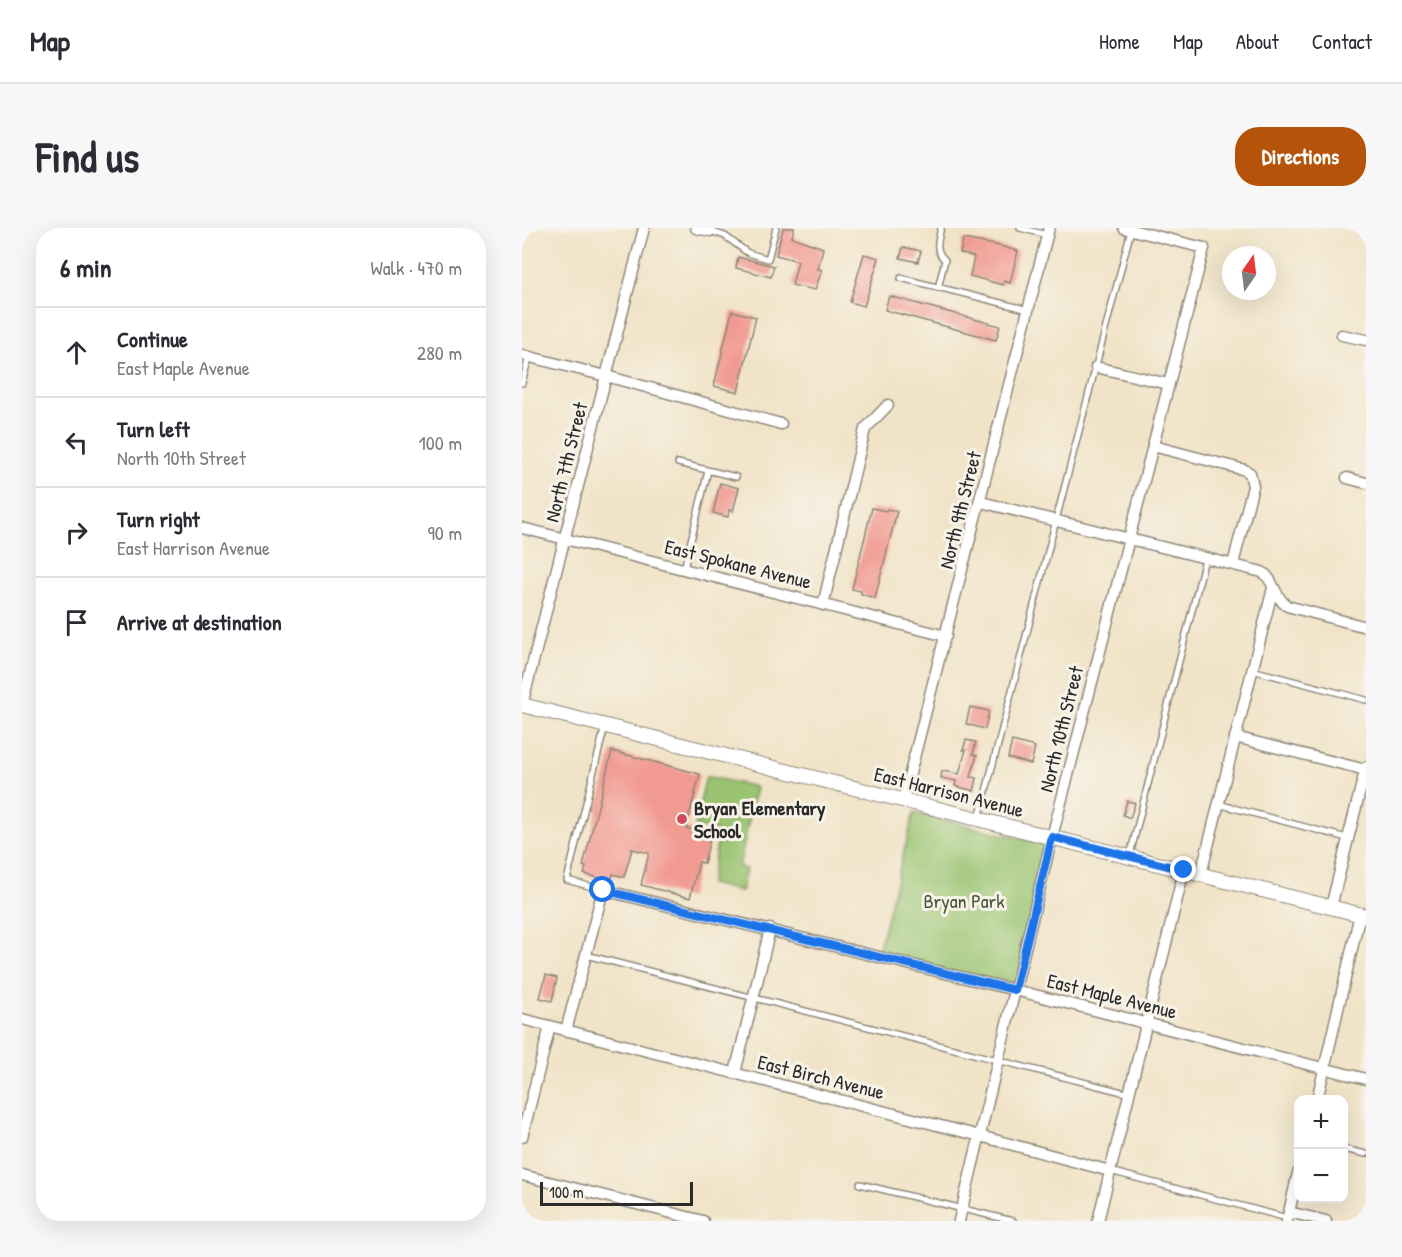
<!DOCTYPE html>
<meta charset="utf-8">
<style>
body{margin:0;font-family:"Patrick Hand",sans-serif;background:#f7f7f7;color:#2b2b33}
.controls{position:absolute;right:18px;bottom:18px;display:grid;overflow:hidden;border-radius:12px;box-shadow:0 6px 24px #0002}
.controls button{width:54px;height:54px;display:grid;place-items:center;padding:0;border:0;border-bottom:2px solid #e1e1e2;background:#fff;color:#2b2b33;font:30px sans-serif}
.compass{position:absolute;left:700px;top:18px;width:54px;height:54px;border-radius:50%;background:#fff;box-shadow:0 6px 24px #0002;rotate:14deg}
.scale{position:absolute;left:18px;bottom:15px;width:153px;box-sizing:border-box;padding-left:6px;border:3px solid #2b2b2b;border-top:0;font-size:16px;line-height:21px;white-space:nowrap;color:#2b2b2b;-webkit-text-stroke:4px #f7f3e8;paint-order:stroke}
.stop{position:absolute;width:18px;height:18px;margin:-14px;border:4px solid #1a73e8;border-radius:50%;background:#fff}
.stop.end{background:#1a73e8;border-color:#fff;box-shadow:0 2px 6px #0008}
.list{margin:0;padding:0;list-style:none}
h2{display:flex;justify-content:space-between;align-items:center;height:78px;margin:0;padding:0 24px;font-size:26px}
h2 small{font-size:20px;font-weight:400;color:#7c7c81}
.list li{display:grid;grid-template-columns:39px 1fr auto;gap:18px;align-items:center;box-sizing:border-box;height:90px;padding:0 24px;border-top:2px solid #e1e1e2}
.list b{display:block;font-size:22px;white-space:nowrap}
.list p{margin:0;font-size:20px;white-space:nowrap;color:#7c7c81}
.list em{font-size:20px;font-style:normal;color:#7c7c81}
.icon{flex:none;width:33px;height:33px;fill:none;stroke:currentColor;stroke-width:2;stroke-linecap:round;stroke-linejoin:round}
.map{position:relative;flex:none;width:844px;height:993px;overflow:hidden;border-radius:24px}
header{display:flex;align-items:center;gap:36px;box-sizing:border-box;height:84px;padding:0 30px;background:#fff;border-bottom:2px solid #e1e1e2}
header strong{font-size:28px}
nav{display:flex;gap:33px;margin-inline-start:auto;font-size:21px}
.intro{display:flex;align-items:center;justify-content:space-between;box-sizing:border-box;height:144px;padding:0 36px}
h1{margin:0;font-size:42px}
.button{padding:15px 27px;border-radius:24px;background:#b45309;color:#fff;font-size:21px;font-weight:700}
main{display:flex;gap:36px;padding:0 36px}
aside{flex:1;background:#fff;border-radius:24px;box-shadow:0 6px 24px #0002}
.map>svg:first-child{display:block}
.green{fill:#9ac471;stroke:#62784e;stroke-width:1.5}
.building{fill:#f19a91}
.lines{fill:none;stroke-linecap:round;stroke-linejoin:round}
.service-casing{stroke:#8e8779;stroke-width:8}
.minor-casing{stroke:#8e8779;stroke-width:13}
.tertiary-casing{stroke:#8e8779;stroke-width:16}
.service{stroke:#fff;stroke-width:5}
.minor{stroke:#fff;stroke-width:10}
.tertiary{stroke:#fff;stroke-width:14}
.route{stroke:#1a73e8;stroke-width:8}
.poi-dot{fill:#d1495b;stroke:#f7f3e8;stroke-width:2}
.labels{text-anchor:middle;stroke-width:6;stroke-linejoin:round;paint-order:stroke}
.street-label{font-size:20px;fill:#2b2b2b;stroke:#f7f3e8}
.poi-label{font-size:20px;font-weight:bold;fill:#2b2b2b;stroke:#f7f3e8;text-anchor:start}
.park-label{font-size:20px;fill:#4c5940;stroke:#f7f3e8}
</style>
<header>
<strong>Map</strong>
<nav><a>Home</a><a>Map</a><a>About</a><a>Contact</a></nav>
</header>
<div class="intro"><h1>Find us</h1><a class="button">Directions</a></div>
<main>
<aside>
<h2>6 min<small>Walk · 470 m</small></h2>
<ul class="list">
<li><svg class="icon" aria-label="ahead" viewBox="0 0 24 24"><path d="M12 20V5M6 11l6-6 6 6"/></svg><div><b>Continue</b><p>East Maple Avenue</p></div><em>280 m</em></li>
<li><svg class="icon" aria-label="left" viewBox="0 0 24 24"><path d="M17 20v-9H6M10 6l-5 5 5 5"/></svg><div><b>Turn left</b><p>North 10th Street</p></div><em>100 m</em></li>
<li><svg class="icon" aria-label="right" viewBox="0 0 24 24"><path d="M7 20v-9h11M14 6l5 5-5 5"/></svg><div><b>Turn right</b><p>East Harrison Avenue</p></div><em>90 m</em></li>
<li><svg class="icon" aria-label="arrive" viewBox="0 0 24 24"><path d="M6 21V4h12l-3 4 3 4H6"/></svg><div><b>Arrive at destination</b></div></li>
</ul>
</aside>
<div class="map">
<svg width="844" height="993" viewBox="0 0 844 993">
<rect width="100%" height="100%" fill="#f7f3e8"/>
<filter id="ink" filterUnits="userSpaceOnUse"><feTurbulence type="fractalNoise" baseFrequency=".0167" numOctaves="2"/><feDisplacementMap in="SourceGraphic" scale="12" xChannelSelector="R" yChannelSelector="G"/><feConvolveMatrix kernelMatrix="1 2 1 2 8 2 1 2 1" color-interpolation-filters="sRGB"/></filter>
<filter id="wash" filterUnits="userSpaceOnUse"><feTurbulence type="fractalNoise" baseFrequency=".008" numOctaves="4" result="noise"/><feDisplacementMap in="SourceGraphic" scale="24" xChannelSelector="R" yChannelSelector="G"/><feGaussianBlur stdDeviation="1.35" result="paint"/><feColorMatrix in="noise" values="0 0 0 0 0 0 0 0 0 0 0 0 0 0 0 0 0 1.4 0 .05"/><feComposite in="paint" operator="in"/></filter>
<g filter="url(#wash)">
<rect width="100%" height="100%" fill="#f1e3c7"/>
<!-- green -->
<g class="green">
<polygon points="184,548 234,559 217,639 224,641 219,663 188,656 197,604 173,598"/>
<polygon points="392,585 527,617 493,762 355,727"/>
</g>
<g id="blocks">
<!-- building -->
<g class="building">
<polygon points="261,0 272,0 270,9 301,20 296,41 300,42 293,62 270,57 276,33 254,27"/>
<polygon points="441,11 474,17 496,23 488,55 482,53 481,57 448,48 452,29 438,25"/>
<polygon points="381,19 399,23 396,34 378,30"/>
<polygon points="342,26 357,30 342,78 328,74"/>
<polygon points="216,29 252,38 249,49 214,40"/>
<polygon points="367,68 478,98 474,112 363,82"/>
<polygon points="210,83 234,89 216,164 192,158"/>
<polygon points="198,255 217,260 211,283 207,282 206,289 191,285"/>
<polygon points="350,280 364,283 365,281 375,283 353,370 339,366 339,363 330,361"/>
<polygon points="448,479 467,483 463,501 444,496"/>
<polygon points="444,512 454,514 451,526 455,527 449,549 455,550 452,563 433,558 434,553 419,550 420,543 437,546 444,522 441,522"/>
<polygon points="490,513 513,519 509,536 486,530"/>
<polygon points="90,523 178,546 164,600 189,607 182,635 177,634 168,670 119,657 127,625 110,621 102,649 91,646 89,653 62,646 64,639 61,638"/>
<polygon points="605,573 613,575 608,590 601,587"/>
<polygon points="24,747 35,750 30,773 18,770"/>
</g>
</g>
</g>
<g filter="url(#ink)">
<use href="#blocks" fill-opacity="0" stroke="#8e8779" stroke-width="1.5"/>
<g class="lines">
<!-- service casing -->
<g class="service-casing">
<g id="service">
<polyline points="498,0 525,7"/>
<polyline points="188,3 203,8 226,25 246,31 254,0"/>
<polyline points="379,50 507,82"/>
<path d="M416,60L423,32C412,22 416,13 419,0"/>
<polyline points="0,155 7,129"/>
<polyline points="156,235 214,249"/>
<polyline points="162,341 186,243"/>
<polyline points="730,442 844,472"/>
<polyline points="696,576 825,610"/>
<polyline points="457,590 609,2"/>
<polyline points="608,627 683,331"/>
<polyline points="81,662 45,652 83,498"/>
<polyline points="64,727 608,866"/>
<polyline points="822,921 844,926"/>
<polyline points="588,943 765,990"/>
<polyline points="338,956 491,993"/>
</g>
</g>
<!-- minor casing -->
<g class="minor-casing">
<g id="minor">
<polyline points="174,0 188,3"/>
<polyline points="820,107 844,112"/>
<polyline points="0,127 84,148 259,196"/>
<polyline points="574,139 646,156"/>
<polyline points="631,218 723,242 728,245 731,258 711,336"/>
<polyline points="825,250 844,255"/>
<path d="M459,274L740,344C753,352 751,368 765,378L844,399"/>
<polyline points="0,300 424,408"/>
<polyline points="301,377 343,201 366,177"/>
<polyline points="0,477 122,0"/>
<polyline points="713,509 844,542"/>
<polyline points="381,573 527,0"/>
<polyline points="679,646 751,360"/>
<polyline points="809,679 844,539"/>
<polyline points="0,791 458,908 588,943"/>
<polyline points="44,803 81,662 493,762 844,851"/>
<polyline points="213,845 248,701"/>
<polyline points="795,872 838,686"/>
<polyline points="0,909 28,798"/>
<polyline points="0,947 181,993"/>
<polyline points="767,984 804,993"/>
<polyline points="437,993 530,609 682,20 602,0"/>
<polyline points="576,993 662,642"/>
<polyline points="765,993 776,945"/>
</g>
</g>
<!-- tertiary casing -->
<g class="tertiary-casing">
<polyline id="tertiary" points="0,477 844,688"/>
</g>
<!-- service -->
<use href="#service" class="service"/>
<!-- minor -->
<use href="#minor" class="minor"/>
<!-- tertiary -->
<use href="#tertiary" class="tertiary"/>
</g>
</g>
<g class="lines" filter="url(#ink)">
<!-- route -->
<polyline class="route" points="81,662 493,762 530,609 662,642"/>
</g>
<!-- markers -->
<circle class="poi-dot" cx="160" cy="591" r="6"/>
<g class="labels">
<!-- street labels -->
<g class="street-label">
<text transform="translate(44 234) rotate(-76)" y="7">North 7th Street</text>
<text transform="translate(438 282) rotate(-76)" y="7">North 9th Street</text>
<text transform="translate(216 336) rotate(14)" y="7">East Spokane Avenue</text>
<text transform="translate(539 501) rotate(-76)" y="7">North 10th Street</text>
<text transform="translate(427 564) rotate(14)" y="7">East Harrison Avenue</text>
<text transform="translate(590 768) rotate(14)" y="7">East Maple Avenue</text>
<text transform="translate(299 849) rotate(14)" y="7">East Birch Avenue</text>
</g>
<!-- poi labels -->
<g class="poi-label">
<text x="172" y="587">Bryan Elementary<tspan x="172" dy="23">School</tspan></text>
</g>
<!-- park labels -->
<g class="park-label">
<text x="442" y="680">Bryan Park</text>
</g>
</g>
</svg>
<div class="controls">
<button>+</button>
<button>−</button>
</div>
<svg class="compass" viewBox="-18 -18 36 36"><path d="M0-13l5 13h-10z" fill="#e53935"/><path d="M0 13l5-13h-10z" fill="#7c7c81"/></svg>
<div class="scale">100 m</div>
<div class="stop" style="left:81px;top:662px"></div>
<div class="stop end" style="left:662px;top:642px"></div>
</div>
</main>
